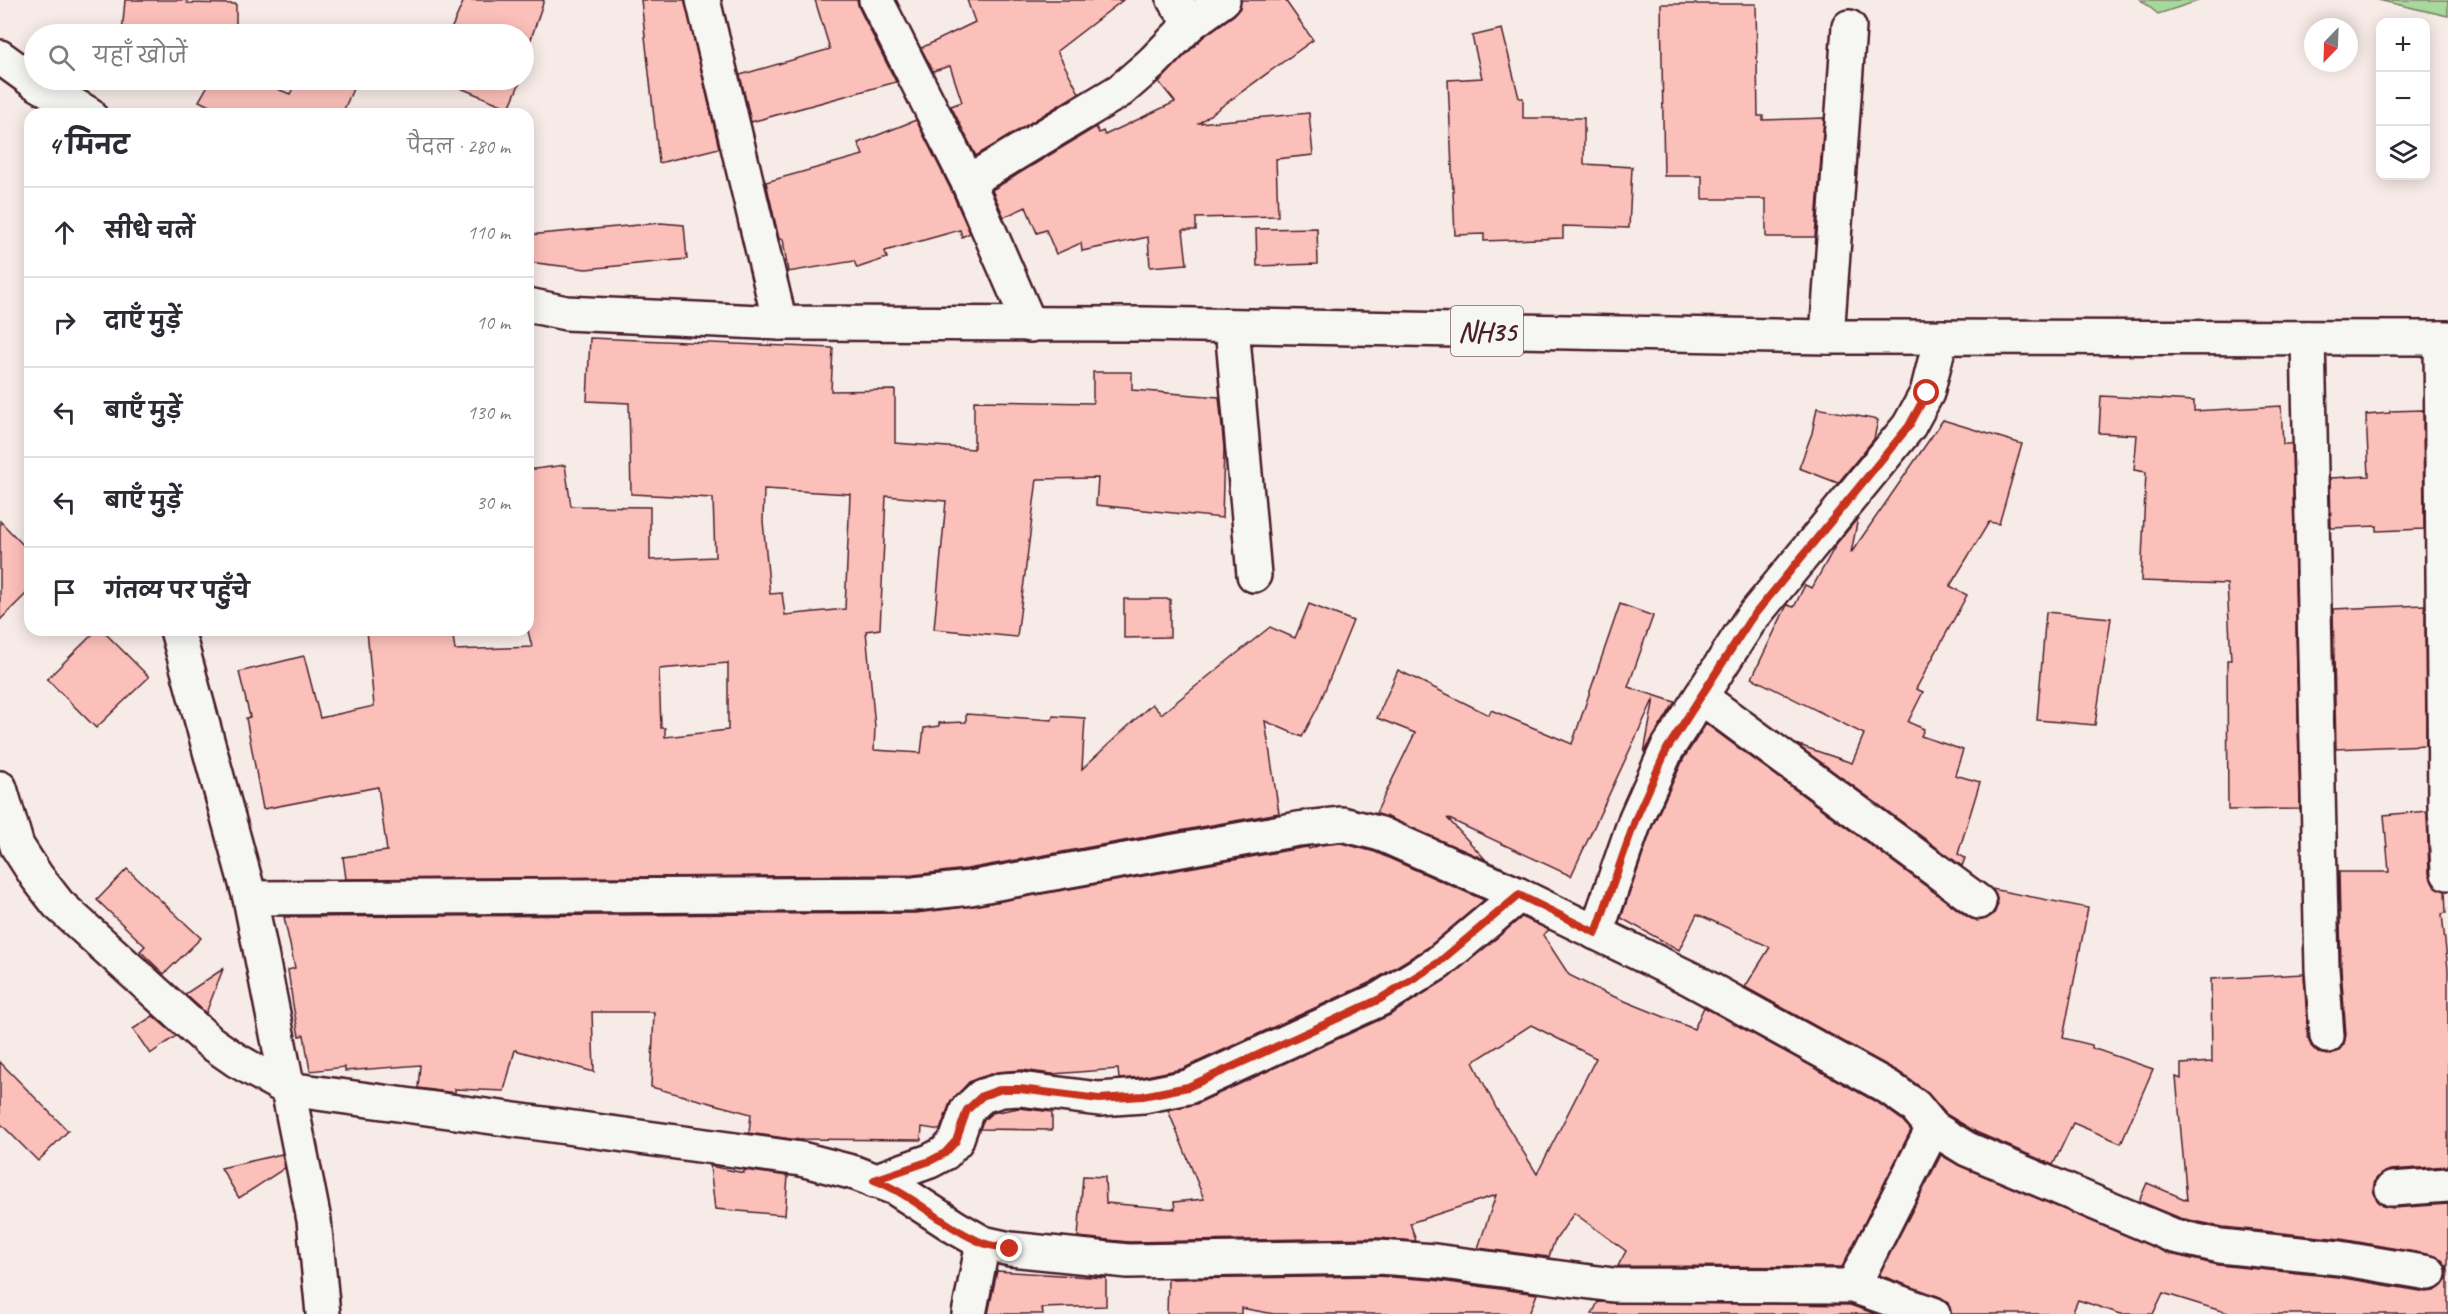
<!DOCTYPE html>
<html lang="hi">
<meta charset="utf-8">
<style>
body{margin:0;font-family:Caveat,"Playpen Sans Deva",sans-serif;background:#f2f2f3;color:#2b2b33}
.controls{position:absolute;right:18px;top:18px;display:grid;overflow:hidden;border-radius:12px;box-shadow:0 3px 15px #0003}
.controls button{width:54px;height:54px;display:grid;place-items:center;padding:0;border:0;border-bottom:2px solid #e1e1e2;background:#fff;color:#2b2b33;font:30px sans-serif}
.compass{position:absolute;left:2304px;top:18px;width:54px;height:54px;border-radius:50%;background:#fff;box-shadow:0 3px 15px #0003;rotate:203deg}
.stop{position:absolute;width:18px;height:18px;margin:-14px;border:4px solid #c8321e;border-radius:50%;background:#fff}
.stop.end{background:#c8321e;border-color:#fff;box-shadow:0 2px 6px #0008}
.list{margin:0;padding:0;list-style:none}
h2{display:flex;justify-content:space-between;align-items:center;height:78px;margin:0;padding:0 24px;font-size:26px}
h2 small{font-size:20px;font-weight:400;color:#7c7c81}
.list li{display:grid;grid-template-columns:39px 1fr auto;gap:18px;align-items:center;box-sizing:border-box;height:90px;padding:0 24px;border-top:2px solid #e1e1e2}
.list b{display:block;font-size:22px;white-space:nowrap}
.list em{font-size:20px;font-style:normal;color:#7c7c81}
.icon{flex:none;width:33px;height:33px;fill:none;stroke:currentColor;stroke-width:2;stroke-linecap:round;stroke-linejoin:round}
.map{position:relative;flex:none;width:2448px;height:1314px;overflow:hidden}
.search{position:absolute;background:#fff;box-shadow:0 3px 15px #0003;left:24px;top:24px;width:510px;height:66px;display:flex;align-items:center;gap:15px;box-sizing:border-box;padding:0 21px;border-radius:33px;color:#7c7c81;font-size:22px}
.panel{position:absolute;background:#fff;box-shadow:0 3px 15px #0003;left:24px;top:108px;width:510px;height:528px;border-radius:18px}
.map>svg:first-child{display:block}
.green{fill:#a6d99b;stroke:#787c63;stroke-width:1.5}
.building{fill:#fcc0ba;stroke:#4a1f2b;stroke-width:1.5;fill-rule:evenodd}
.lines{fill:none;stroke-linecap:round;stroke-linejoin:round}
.minor-casing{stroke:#4a1f2b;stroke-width:38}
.highway-casing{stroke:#4a1f2b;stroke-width:38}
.minor{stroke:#f6f6f2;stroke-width:33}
.highway{stroke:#f6f6f2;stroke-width:33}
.route{stroke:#c8321e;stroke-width:8}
.labels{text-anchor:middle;stroke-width:6;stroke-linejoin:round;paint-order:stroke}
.shield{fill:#f6f6f2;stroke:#7e6067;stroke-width:1.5}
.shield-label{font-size:28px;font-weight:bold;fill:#4a1f2b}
</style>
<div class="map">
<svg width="2448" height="1314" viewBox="0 0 2448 1314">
<rect width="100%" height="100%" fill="#f7ebe7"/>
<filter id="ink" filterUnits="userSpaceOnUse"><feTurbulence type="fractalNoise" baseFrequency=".0167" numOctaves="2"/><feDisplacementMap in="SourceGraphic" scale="12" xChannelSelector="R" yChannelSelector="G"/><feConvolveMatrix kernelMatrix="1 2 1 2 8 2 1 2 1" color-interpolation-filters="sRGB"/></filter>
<g filter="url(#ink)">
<!-- green -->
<g class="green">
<polygon points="2141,0 2201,0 2158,14"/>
<polygon points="2378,0 2448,0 2448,16"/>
</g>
<!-- building -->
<g class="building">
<polygon points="125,0 187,0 187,3 236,4 236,34 122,34"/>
<polygon points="464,0 544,0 524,60 524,34 449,34"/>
<polygon points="641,0 685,0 719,148 659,163"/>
<polygon points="815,0 857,0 859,8 896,82 751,122 740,75 830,49"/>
<polygon points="967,0 1123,0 1057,51 1079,93 976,156 951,106 962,102 950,66 933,71 921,48 975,22"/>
<polygon points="1241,0 1285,0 1313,40 1199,123 1309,113 1313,155 1276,159 1278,216 1196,218 1196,230 1183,230 1187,264 1150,267 1148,237 1082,251 1081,243 1056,254 1046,230 1037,233 1026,207 1004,217 992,190 1096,127 1099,133 1103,131 1105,135 1175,102 1159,82 1203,37 1234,15 1240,8"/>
<polygon points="1661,4 1756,4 1758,116 1763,116 1763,120 1824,118 1815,237 1766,237 1766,199 1702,199 1702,176 1664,176"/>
<polygon points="1502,29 1519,98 1523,98 1523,118 1584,118 1584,164 1632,167 1629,228 1563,226 1563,238 1484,241 1484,234 1455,235 1448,80 1482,78 1472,36"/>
<polygon points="211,80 255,80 290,94 297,80 331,80 353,89 342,114 225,114 199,101"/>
<polygon points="441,80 521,80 509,108"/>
<polygon points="916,120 951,190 970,233 962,237 960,230 885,251 887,258 857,268 854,261 788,272 783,239 779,239 766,182 863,155 858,143"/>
<polygon points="661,223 684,225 687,259 586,269 528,262 528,235"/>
<polygon points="1317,228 1318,264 1257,266 1256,229"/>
<path d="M590,338L833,348L831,391L895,390V443L974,449V401L1093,403V372H1132V390L1219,397L1224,448L1222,518L1096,505L1098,478L1037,479L1017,637L934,629L946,501L886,496L880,629L866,631L875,727L874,750L921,753L924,728L939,726V723L966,722V714L1052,720L1053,716L1085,718L1082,769L1152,704L1161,714L1270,627L1295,638L1309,604L1353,621L1318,707L1302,737L1265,721L1279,813L967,869L913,875L346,879L343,857L387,851L378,787L263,809L246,718L250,717L239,672L304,656L320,718L374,706L367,630H452L455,650L532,647L528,631V470L565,465L571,506L650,507V560L715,557L713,498L631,494L629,403L587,401ZM764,489L850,494L845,609L785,615L782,593L770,594L763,521ZM728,663V730L665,737V728H661L659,669Z"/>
<polygon points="2101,396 2194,401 2194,411 2281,406 2283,444 2292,444 2300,809 2228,810 2227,660 2231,660 2227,584 2141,581 2146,472 2134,470 2137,435 2099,433"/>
<polygon points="1817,408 1878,420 1874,439 1838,483 1799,468 1812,433"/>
<polygon points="2423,410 2424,529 2377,531 2377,526 2331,528 2330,478 2369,476 2366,415 2390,413 2390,411"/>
<polygon points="1943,420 2022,444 1999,524 1989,522 1950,586 1967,595 1916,689 1923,692 1908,722 1924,729 1921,736 1963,750 1955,775 1980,782 1958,854 1965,858 1962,866 1796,744 1852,763 1864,734 1752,678 1787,605 1794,607 1805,585 1812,588 1837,543 1858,518 1851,553"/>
<polygon points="0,521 30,552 30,590 0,620"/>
<polygon points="1124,599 1170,599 1170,637 1124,638"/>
<polygon points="1620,604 1653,616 1628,687 1675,702 1644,753 1654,698 1571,876 1447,818 1486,860 1376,813 1415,733 1377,718 1398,670 1489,715 1491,710 1572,744"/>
<polygon points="2425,605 2426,745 2336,749 2333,609"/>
<polygon points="2046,612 2111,618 2095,725 2037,720"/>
<polygon points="97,630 102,630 149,677 96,728 47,679"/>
<polygon points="1706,724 1968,917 1977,921 1986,919 1994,914 1998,904 1996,895 1992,889 2088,908 2063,1038 2092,1045 2092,1048 2153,1069 2121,1143 2073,1123 2053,1165 1976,1132 1946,1114 1926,1091 1899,1072 1745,987 1770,947 1697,914 1679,950 1621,918 1653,825 1684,758"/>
<polygon points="2427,811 2429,874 2433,884 2445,891 2446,913 2442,914 2448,969 2448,1166 2390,1170 2381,1174 2375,1180 2373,1190 2377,1200 2383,1206 2393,1208 2448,1204 2448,1314 2231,1314 2163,1293 2153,1314 2121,1314 2078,1300 2072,1314 1951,1314 1948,1302 1940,1297 1879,1275 1941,1155 1960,1166 2170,1254 2218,1265 2337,1277 2426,1292 2435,1291 2443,1285 2447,1277 2447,1267 2441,1259 2432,1255 2341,1239 2223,1227 2180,1218 2139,1201 2147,1183 2187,1200 2176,1077 2181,1079 2181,1064 2212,1062 2211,979 2304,974 2308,1037 2311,1046 2318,1053 2328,1055 2338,1051 2344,1044 2346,1035 2341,968 2339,872 2389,872 2384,815"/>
<polygon points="1341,843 1375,852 1484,900 1427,948 1371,982 1182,1069 1141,1077 1119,1079 1118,1069 1052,1074 1022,1070 997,1072 969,1082 950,1103 940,1130 922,1127 921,1140 791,1139 749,1133 751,1114 651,1087 654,1012 592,1012 594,1072 515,1050 504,1091 455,1089 455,1093 418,1088 420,1065 345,1071 345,1067 310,1071 304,1035 299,1036 293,1005 288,970 295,968 284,917 916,913 973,906 1301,848 1308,847 1309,849 1320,845"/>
<polygon points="127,869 201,938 164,974 140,951 145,946 97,900"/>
<path d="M1522,917L1549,930L1543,935L1569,975L1605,993L1694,1029L1704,1007L1878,1103L1902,1120L1911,1130L1842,1267L1618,1266L1626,1251L1574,1213L1554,1242L1549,1257L1478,1248L1496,1195L1410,1223L1416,1241L1378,1238L1129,1242L1078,1237L1083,1176L1105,1177L1106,1203L1175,1209L1174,1202L1204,1199L1168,1110L1196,1104L1390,1015L1450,977ZM1531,1025L1596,1058L1537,1174L1496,1108L1473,1062Z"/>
<polygon points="223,969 206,1013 185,994"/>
<polygon points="153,1016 176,1036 150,1054 133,1029"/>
<polygon points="0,1062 68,1131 38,1161 0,1123"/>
<polygon points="1019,1108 1052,1112 1052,1130 980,1129 983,1121 992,1113"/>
<polygon points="282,1154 285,1168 239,1198 221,1168"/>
<polygon points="710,1166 744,1173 744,1170 788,1176 785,1215 715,1209"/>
<polygon points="997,1271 1106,1278 1106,1306 1042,1308 1043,1314 988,1314"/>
<polygon points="1377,1276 1433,1280 1537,1294 1529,1314 1274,1314 1241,1308 1241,1314 1167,1314 1168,1279"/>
<polygon points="1598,1302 1850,1305 1876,1314 1592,1314"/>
</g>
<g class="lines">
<!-- minor casing -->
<g class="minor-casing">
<g id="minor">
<polyline points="703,0 780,323"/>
<polyline points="876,0 968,182 1030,325"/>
<polyline points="1174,0 1191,23"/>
<polyline points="968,182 1121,90 1152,63 1191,23 1223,0"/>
<polyline points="1232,327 1254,575"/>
<polyline points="1827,337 1849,27"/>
<polyline points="2308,338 2322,969 2327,1036"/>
<polyline points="2441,338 2445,805 2448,873"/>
<polyline points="177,630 250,898 314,1220 323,1314"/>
<polyline points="1701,697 1979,902"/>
<polyline points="0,788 17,846 37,877 58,904 210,1042 236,1060 288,1089 801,1159 855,1173 895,1188 955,1227 983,1243 1010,1249 1128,1261 1378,1257 1435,1261 1613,1285 1853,1286 1933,1314"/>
<polyline points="250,898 914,894 970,888 1298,829 1342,824 1381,834 1519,895 1691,979 1888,1087 1915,1106 1933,1128 1967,1149 2174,1236 2220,1246 2339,1258 2429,1273"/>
<polyline points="1596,933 1636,818 1667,749 1750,620 1909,426 1927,393 1941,337"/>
<polyline points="874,1181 930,1161 945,1153 956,1141 967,1110 982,1096 1002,1090 1020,1089 1099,1099 1143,1096 1188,1087 1380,999 1438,963 1519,895"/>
<polyline points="2392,1189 2448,1185"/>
<polyline points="1853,1286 1933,1128"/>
<polyline points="969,1314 983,1243"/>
</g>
</g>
<!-- highway casing -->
<g class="highway-casing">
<g id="highway">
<polyline points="0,57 33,81 89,114"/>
<polyline points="528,305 566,313 780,323 1143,324 1827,337 2448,338"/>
</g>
</g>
<!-- minor -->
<use href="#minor" class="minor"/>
<!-- highway -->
<use href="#highway" class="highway"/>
</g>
</g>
<g class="lines" filter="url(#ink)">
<!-- route -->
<path class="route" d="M1010,1249C1001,1247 991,1246 983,1243C944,1227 914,1195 874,1180L930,1161L945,1153L956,1141L967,1110L982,1096L1002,1089H1020L1099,1099L1143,1096L1188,1087L1380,999L1438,963L1519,895L1596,933L1636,818L1667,749L1750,620L1909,426L1927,393"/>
</g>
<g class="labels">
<!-- shield labels -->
<rect class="shield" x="1451" y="306" width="72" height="50" rx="4.5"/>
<g class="shield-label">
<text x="1487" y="341">NH35</text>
</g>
</g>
</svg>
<div class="controls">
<button>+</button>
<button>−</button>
<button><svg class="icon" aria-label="layers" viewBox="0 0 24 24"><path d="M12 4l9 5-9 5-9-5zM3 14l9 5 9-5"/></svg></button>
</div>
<svg class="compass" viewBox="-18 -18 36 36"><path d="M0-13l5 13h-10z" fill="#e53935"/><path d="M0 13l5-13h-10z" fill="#7c7c81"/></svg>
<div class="stop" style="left:1927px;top:393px"></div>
<div class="stop end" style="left:1010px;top:1249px"></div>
<div class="search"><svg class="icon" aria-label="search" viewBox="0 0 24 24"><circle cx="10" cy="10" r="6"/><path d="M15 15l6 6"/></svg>यहाँ खोजें</div>
<section class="panel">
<h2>4 मिनट<small>पैदल · 280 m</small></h2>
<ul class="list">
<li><svg class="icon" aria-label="ahead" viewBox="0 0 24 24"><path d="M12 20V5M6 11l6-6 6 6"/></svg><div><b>सीधे चलें</b></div><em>110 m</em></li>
<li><svg class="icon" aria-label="right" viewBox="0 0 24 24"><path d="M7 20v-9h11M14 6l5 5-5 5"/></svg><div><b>दाएँ मुड़ें</b></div><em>10 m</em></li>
<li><svg class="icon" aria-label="left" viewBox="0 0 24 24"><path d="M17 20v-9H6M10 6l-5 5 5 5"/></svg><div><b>बाएँ मुड़ें</b></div><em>130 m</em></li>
<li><svg class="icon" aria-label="left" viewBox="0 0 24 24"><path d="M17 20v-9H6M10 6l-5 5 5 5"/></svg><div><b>बाएँ मुड़ें</b></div><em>30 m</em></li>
<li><svg class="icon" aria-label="arrive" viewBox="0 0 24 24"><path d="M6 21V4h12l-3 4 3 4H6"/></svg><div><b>गंतव्य पर पहुँचे</b></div></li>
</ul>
</section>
</div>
